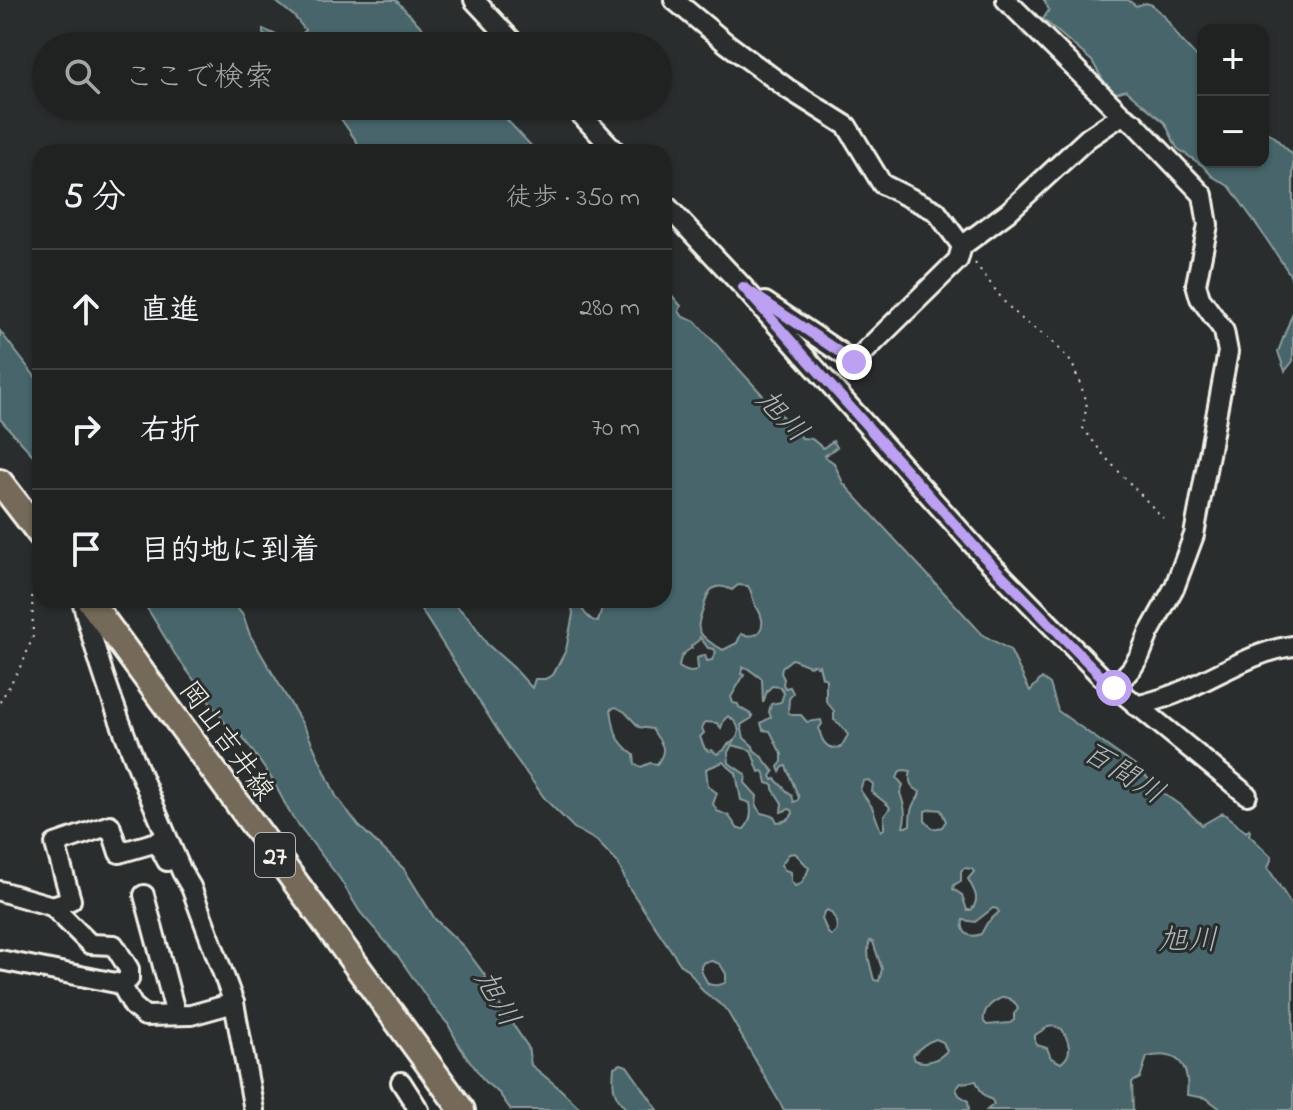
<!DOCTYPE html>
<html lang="ja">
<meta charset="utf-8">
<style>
body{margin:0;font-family:"Indie Flower","Klee One",sans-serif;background:#282a2a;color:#f1f3f6}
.controls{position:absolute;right:24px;top:24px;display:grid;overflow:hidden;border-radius:16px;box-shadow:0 2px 6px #0004}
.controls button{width:72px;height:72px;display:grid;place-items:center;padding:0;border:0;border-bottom:2px solid #3d3f40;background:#202222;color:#f1f3f6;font:40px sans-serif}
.stop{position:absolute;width:24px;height:24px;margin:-18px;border:6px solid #bca0f2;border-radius:50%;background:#fff}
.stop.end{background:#bca0f2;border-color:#fff;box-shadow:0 2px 8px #0008}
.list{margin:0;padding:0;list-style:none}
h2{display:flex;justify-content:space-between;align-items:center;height:104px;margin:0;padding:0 32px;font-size:34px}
h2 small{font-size:26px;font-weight:400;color:#a2a4a5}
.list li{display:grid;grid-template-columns:52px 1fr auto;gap:24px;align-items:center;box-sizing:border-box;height:120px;padding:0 32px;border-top:2px solid #3d3f40}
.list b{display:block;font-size:30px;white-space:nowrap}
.list em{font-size:26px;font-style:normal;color:#a2a4a5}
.icon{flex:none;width:44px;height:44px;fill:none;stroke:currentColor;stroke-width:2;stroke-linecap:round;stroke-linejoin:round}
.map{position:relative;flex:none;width:1293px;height:1110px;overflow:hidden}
.search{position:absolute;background:#202222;box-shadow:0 2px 6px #0004;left:32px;top:32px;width:640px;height:88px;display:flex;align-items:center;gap:20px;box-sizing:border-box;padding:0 28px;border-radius:44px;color:#a2a4a5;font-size:30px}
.panel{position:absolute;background:#202222;box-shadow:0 2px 6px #0004;left:32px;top:144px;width:640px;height:464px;border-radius:24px}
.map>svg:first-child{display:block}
.water{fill:#47656b;stroke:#8c9d9d;stroke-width:2;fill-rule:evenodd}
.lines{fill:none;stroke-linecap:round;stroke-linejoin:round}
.minor-casing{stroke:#f4f1e8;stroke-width:24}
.major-casing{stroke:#f4f1e8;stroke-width:30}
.path{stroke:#f4f1e8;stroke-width:2;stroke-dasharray:2 6;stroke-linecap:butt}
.minor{stroke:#2a2d2e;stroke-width:18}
.major{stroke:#746a5a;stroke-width:24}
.route{stroke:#bca0f2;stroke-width:10}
.labels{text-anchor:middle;stroke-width:6;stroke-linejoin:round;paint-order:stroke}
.shield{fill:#2a2d2e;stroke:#b7b6b0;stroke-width:2}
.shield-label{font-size:26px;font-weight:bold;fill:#f4f1e8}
.street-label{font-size:28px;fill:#f4f1e8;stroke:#2a2d2e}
.water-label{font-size:30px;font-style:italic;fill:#afb9b6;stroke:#2a2d2e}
</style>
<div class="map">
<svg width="1293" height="1110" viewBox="0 0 1293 1110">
<rect width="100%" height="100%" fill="#2a2d2e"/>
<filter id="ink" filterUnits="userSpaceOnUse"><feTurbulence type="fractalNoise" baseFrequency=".0125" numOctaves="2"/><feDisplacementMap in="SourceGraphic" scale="16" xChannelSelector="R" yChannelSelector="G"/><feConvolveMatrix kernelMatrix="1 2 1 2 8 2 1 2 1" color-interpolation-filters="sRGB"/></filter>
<g filter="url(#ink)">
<!-- water -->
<g class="water">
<polygon points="274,0 396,0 439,46 282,46 263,34 263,29 296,44 305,30 294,16"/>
<polygon points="1044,0 1128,0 1136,6 1146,3 1152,5 1164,16 1181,40 1203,63 1203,162 1263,162 1263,130 1273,136 1293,155 1293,283 1289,273 1261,231 1230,187 1212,176 1203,166 1177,148 1165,123 1126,90 1116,93 1107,87 1092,61 1043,19 1049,10"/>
<polygon points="332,106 494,106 537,152 362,152 357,142"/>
<path d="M664,286L681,306L679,311L683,317L695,321L802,438L812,439L823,448L833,441L837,447L824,456L834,463L843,483L983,635L1010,650L1030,691L1042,678L1050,684L1058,711L1138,768L1160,791L1184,808L1202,825L1223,813L1246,832L1249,829L1250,831L1249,835L1272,857L1268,868L1293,907V1110H1222L1206,1098L1187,1095C1190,1064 1178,1050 1147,1057L1140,1078L1132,1082L1133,1110H987L994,1104L992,1100C982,1096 981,1091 976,1081L961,1083L956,1089L959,1095L968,1101L969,1110H784L726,1009L703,991L689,971L681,965L628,886L618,863L597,841L574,828L546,800L512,753L415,600H450L470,619L487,644L513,667L532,688L535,679H545L553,675L566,650L573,614L571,600H578C580,608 589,621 598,622L604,600H664ZM738,585L748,586C753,593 752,598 755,605C756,607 758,609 759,611C767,627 759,640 741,634L737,643L723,650C715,645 702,639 699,629C697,623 701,615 703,610C707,592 712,580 732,590ZM700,637L708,648L714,649L716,652L712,660L707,661L705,655L697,658L698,670C691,674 685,671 679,667C680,656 683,653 692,648L691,646L699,640ZM792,659L810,666L814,664L817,666L819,665L822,677L826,679V701L834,711V720L840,724L848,735L841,747C826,751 821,740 819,728L822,724L821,720L807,722L801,715H792L788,712L789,699L793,693L790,687L785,688L783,684L784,679L781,673L782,667ZM743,667L747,668L762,679L763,703L767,691L772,686L780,687L784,693L781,702L771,704L769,712L771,717L761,723L763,730L770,731C775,739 777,748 782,754V762L778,767L780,772L783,767L786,766L799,798L797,801L794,802L792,796L775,779L773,780L771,776L774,772L760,755L754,750L753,746L744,738L741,725L752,718V715L739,707L738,704L733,703L731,697L744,675L741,674ZM616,707L625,712L639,727L652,729C661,744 669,747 657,764L650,763L641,767L635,764L634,755C615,740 614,732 611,709ZM728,716C742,725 743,738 727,745L724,750L717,754L712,750L709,751L705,749L700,737L704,733L702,728L705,722L717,723L721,728L724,720ZM732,745L751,750L759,772L762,771L765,774L767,783L773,785V789L782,803L781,812L789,809L792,810L793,813C790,820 784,822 777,822L774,816L761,813L756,806L757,796L745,783L746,775L729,763L728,752ZM723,762L736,773L741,800L750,803C752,813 751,822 744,829H738L729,816L717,811L713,804L717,793L708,786L706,769ZM904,770L911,771C908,782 910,786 920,792C919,799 916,800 913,805C910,811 910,819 910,825L906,827H903C907,815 904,804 900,793L903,785L897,778L900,771ZM868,780L873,784L872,792L888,805L890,808L884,816V829L881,831L872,807L860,790L863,781ZM932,809L941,810L946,821L942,827L933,829L925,821V811ZM795,853L809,868C806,875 804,884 795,886L791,881V872L785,870L781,865L789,854ZM964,868L972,869L974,872L968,879C974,890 981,899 971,910H967L962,895L953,889L954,885L961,881V871ZM993,908L997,909L999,912L987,923L981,934C969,939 961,933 963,920L975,922ZM828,910C835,915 837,922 837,930L832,936L828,933L822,919L824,912ZM870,941L873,942L882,969L879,981L874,980C871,968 865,952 870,941ZM712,961L720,964L726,974V982C720,986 716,986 708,984L701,971V966L704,962ZM1004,997C1010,998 1017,1003 1018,1009L1014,1014V1020L1010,1023L987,1025L984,1022C982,1009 993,1001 1004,997ZM1054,1026L1062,1029C1069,1041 1074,1054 1061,1063L1051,1058L1047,1048L1037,1045L1035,1041V1035L1048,1027ZM936,1039L943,1042L947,1051C938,1060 927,1065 915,1060L913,1055C920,1047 927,1042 936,1039Z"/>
<polygon points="1293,312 1293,361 1285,371 1278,352"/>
<polygon points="0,331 40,383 40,463 0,419"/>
<polygon points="140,600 230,600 243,615 250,635 306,730 336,796 359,826 404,869 435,919 464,947 484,974 497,1001 528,1047 531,1065 559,1088 582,1110 511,1110 499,1093 485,1082 460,1047 448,1024 434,1008 398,956 360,912 340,879 291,815 272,779 242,736 229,728 175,654 149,611"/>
<path d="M621,1064L627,1066L658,1110H627C613,1095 612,1088 614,1067Z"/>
</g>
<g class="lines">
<!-- minor casing -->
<g class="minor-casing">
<g id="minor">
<polyline points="474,0 517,46"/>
<polyline points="674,0 726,43 788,89 847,126 882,184 936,211 962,246"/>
<polyline points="1006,0 1122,115 1134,123 1203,195 1208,225 1196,284 1200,298 1224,331 1228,352 1194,535 1175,586 1149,633 1140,655 1132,668 1114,688"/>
<polyline points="573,106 616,152"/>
<polyline points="664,203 743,287 984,557 1100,675 1247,795"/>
<polyline points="765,302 854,362 958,260 962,246 1008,212 1088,138 1122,115"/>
<path d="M82,600C105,694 144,784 182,872L191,887L234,1003L254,1110"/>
<path d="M1136,706C1152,702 1169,697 1184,690C1219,675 1254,651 1293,646"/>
<polyline points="0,891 52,906 90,944 114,945 129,969 129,979 121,984"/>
<polyline points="144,895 176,1015"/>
<polyline points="52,906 71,900 55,844 110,825 119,853 157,842 167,861"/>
<polyline points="0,960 121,984 133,1006 145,1016 191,1015 234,1003"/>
<polyline points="401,1082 419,1110"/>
</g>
</g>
<!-- major casing -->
<g class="major-casing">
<g id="major">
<polyline points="0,482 40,534"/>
<polyline points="89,600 462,1110"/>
</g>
</g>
<!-- path -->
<g class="path">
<polyline points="975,263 1006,304 1024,321 1051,340 1072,363 1087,402 1083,428 1105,457 1163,518"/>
<polyline points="0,702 24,660 33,636 32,592 40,576"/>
</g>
<!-- minor -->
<use href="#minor" class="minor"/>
<!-- major -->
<use href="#major" class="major"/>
</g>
</g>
<g class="lines" filter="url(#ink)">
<!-- route -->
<polyline class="route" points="854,362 743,287 984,557 1100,675 1114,688"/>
</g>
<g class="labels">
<!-- shield labels -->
<rect class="shield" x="255" y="833" width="40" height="44" rx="6"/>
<g class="shield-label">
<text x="275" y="864">27</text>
</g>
<!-- street labels -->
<g class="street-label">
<text transform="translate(228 740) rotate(54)" y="10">岡山吉井線</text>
</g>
<!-- water labels -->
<g class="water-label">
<text transform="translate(783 415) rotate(46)" y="10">旭川</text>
<text transform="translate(1124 772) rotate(32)" y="10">百間川</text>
<text x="1188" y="949">旭川</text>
<text transform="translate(498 998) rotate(60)" y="10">旭川</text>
</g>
</g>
</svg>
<div class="controls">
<button>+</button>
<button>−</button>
</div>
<div class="stop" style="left:1114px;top:688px"></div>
<div class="stop end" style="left:854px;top:362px"></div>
<div class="search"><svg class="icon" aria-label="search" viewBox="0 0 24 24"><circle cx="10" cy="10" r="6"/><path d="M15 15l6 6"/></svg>ここで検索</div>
<section class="panel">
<h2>5 分<small>徒歩 · 350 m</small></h2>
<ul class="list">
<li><svg class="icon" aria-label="ahead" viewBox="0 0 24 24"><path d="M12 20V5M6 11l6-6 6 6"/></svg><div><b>直進</b></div><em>280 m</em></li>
<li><svg class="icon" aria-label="right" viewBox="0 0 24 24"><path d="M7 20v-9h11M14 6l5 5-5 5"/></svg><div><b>右折</b></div><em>70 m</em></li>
<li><svg class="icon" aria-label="arrive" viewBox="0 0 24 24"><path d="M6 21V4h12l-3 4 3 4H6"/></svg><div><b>目的地に到着</b></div></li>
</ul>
</section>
</div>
